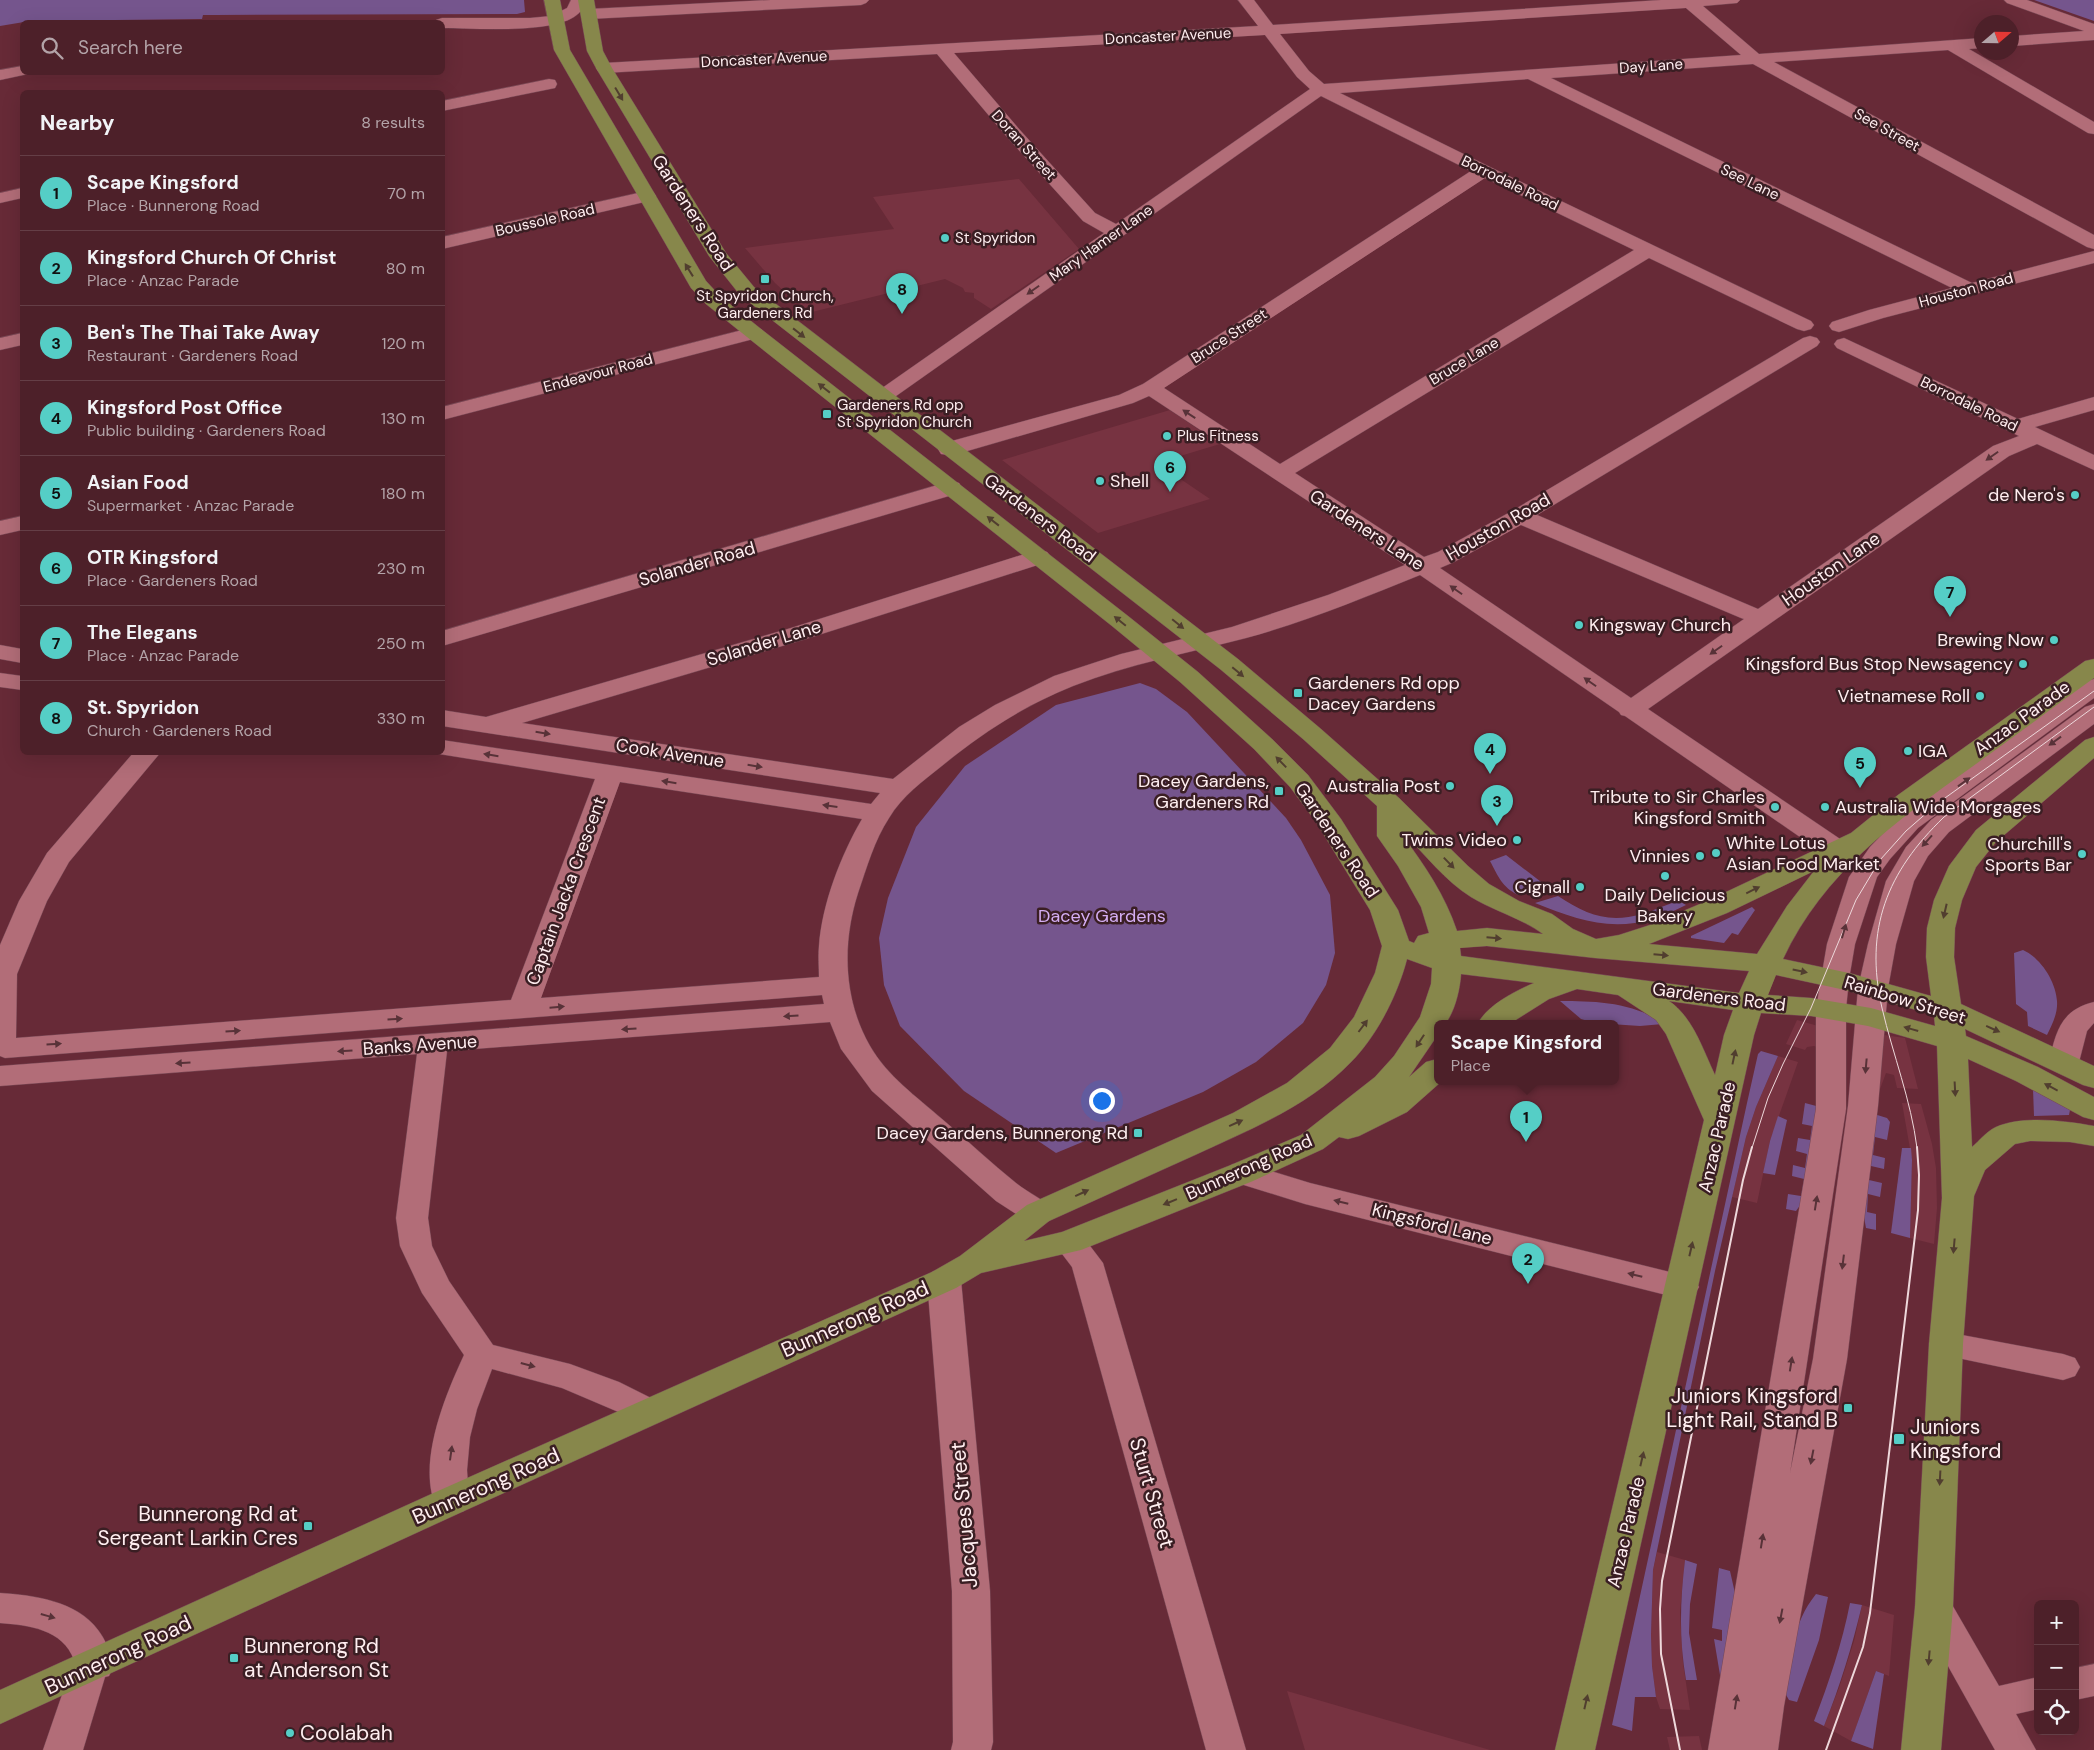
<!DOCTYPE html>
<meta charset="utf-8">
<style>
body{margin:0;font-family:"DM Sans",sans-serif;background:#572d35;color:#f1f3f6}
.controls{position:absolute;right:15px;bottom:15px;display:grid;overflow:hidden;border-radius:8px;box-shadow:0 5px 20px #0002}
.controls button{width:45px;height:45px;display:grid;place-items:center;padding:0;border:0;border-bottom:1px solid #643e46;background:#4d2029;color:#f1f3f6;font:25px sans-serif}
.compass{position:absolute;left:1974px;top:15px;width:45px;height:45px;border-radius:50%;background:#4d2029;box-shadow:0 5px 20px #0002;rotate:70deg}
.you{position:absolute;left:1101px;top:1100px;width:18px;height:18px;margin:-12px;border:4px solid #fff;border-radius:50%;background:#1a73e8;box-shadow:0 0 0 8px #1a73e833}
.badge{display:grid;place-items:center;width:32px;height:32px;border-radius:50%;background:#55cec6;color:#111;font-size:16px;font-weight:700}
.pin{position:absolute;translate:-50% -41px;filter:drop-shadow(0 1px 2px #0008)}
.pin::after{content:'';position:absolute;top:26px;width:18px;height:15px;background:inherit;clip-path:polygon(0 0,100% 0,50% 100%)}
.popup{position:absolute;left:1434px;top:1020px;width:185px;height:65px;box-sizing:border-box;display:grid;place-content:center;border-radius:8px;background:#4d2029;filter:drop-shadow(0 1px 4px #0005);font-size:16px;white-space:nowrap;color:#b3a3a8}
.popup b{font-size:19px;color:#f1f3f6}
.popup::after{content:'';position:absolute;left:50%;top:100%;margin-left:-10px;border:10px solid transparent;border-top-color:#4d2029}
.list{margin:0;padding:0;list-style:none}
h2{display:flex;justify-content:space-between;align-items:center;height:65px;margin:0;padding:0 20px;font-size:21px}
h2 small{font-size:16px;font-weight:400;color:#b3a3a8}
.list li{display:grid;grid-template-columns:32px 1fr auto;gap:15px;align-items:center;box-sizing:border-box;height:75px;padding:0 20px;border-top:1px solid #643e46}
.list b{display:block;font-size:19px;white-space:nowrap}
.list p{margin:0;font-size:16px;white-space:nowrap;color:#b3a3a8}
.list em{font-size:16px;font-style:normal;color:#b3a3a8}
.icon{flex:none;width:28px;height:28px;fill:none;stroke:currentColor;stroke-width:2;stroke-linecap:round;stroke-linejoin:round}
.map{position:relative;flex:none;width:2094px;height:1750px;overflow:hidden}
.search{position:absolute;background:#4d2029;box-shadow:0 5px 20px #0002;left:20px;top:20px;width:425px;height:55px;display:flex;align-items:center;gap:12px;box-sizing:border-box;padding:0 18px;border-radius:8px;color:#b3a3a8;font-size:19px}
.panel{position:absolute;background:#4d2029;box-shadow:0 5px 20px #0002;left:20px;top:90px;width:425px;height:665px;border-radius:8px}
.map>svg:first-child{display:block}
.built{fill:#773341}
.green{fill:#75558d}
.lines{fill:none;stroke-linecap:round;stroke-linejoin:round}
.minor-casing{stroke:#784855;stroke-width:1}
.major-casing{stroke:#784855;stroke-width:1}
.minor{fill:#b26d78;fill-rule:evenodd}
.major{fill:#87874b;fill-rule:evenodd}
.tram-far1{stroke:#eed8db;stroke-width:1}
.tram{stroke:#eed8db;stroke-width:2}
.oneway{fill:#513e2f}
.oneway2{fill:#583238}
.poi-dot{fill:#55cec6;stroke:#3a1e23;stroke-width:2}
.labels{text-anchor:middle;stroke-width:5;stroke-linejoin:round;paint-order:stroke}
.far-street-label{font-size:15px;fill:#ffeef0;stroke:#3a1e23}
.far-poi-label{font-size:15px;fill:#ffeef0;stroke:#3a1e23;text-anchor:start}
.street-label{font-size:18px;fill:#ffeef0;stroke:#3a1e23}
.poi-label{font-size:18px;fill:#ffeef0;stroke:#3a1e23;text-anchor:end}
.park-label{font-size:18px;fill:#d5aef4;stroke:#3a1e23}
.near-street-label{font-size:21px;fill:#ffeef0;stroke:#3a1e23}
.near-poi-label{font-size:21px;fill:#ffeef0;stroke:#3a1e23;text-anchor:start}
</style>
<div class="map">
<svg width="2094" height="1750" viewBox="0 0 2094 1750">
<rect width="100%" height="100%" fill="#672a37"/>
<!-- built -->
<g class="built">
<polygon points="1019,179 1079,249 991,309 974,298 974,293 965,292 963,288 945,279 808,313 775,283 745,248 894,229 873,197"/>
<polygon points="1170,410 1220,444 1157,463 1210,499 1098,533 1002,460"/>
<polygon points="1797,1020 1825,1028 1820,1048 1814,1046 1807,1047 1805,1050 1786,1044"/>
<polygon points="1884,1035 1905,1038 1918,1089 1897,1088 1894,1075 1886,1073 1876,1100"/>
<polygon points="1778,1056 1798,1062 1770,1141 1757,1203 1732,1197 1746,1137 1756,1107"/>
<polygon points="1902,1103 1921,1104 1932,1144 1936,1168 1937,1208 1934,1244 1910,1238 1912,1160"/>
<polygon points="1657,1552 1685,1560 1680,1612 1683,1663 1690,1710 1660,1709 1656,1697 1652,1666 1651,1635 1653,1570"/>
<polygon points="1862,1605 1894,1615 1889,1676 1876,1671 1851,1741 1824,1726 1839,1688 1854,1641"/>
<polygon points="1287,1691 1490,1750 1305,1750"/>
<polygon points="1699,1736 1702,1750 1670,1750 1667,1737"/>
</g>
<!-- green -->
<g class="green">
<polygon points="0,0 524,0 525,12 517,14 214,15 203,15 202,19 30,21 0,26"/>
<polygon points="2034,0 2094,0 2094,21"/>
<polygon points="1140,683 1156,689 1187,712 1286,818 1301,840 1330,895 1335,953 1326,985 1303,1023 1256,1062 1203,1092 1056,1153 964,1091 900,1026 884,985 879,938 888,898 916,827 965,766 1056,705"/>
<path d="M1506,855L1545,885L1518,895C1502,887 1498,876 1490,861Z"/>
<path d="M1558,896C1586,914 1607,924 1642,914C1654,911 1666,904 1679,901L1686,905C1675,910 1664,916 1653,919C1609,932 1576,919 1535,903Z"/>
<polygon points="1752,907 1755,910 1738,935 1732,933 1724,943 1691,938 1691,936"/>
<path d="M2023,950C2041,958 2056,982 2057,1001C2058,1013 2052,1025 2047,1035L2028,1026L2027,1012L2016,1004L2014,953Z"/>
<path d="M1560,1001C1594,1001 1635,1002 1663,1024L1640,1026L1595,1023L1581,1019Z"/>
<polygon points="1761,1051 1778,1056 1756,1107 1746,1137 1715,1271 1653,1570 1651,1635 1652,1666 1656,1697 1635,1697 1632,1731 1612,1725 1747,1103 1758,1054"/>
<polygon points="2033,1089 2070,1110 2069,1115 2034,1116"/>
<polygon points="1805,1103 1820,1107 1801,1204 1796,1211 1786,1209 1788,1194 1801,1196 1804,1179 1792,1176 1793,1165 1805,1168 1807,1154 1796,1151 1798,1138 1810,1140 1812,1126 1802,1124"/>
<polygon points="1874,1114 1887,1118 1890,1122 1887,1140 1875,1137 1873,1155 1885,1158 1884,1169 1871,1166 1869,1180 1882,1183 1880,1197 1868,1194 1867,1212 1876,1214 1876,1230 1866,1228 1863,1212"/>
<polygon points="1778,1116 1787,1120 1775,1175 1763,1173 1770,1141"/>
<polygon points="1902,1148 1911,1148 1912,1160 1910,1238 1891,1233"/>
<path d="M1685,1560L1697,1564L1690,1604L1689,1633L1697,1680H1686C1679,1638 1680,1602 1685,1560Z"/>
<polygon points="1719,1568 1730,1571 1737,1602 1728,1678 1720,1675 1714,1639 1722,1641 1722,1630 1712,1628"/>
<path d="M1816,1594L1828,1597L1819,1640L1797,1702L1789,1700L1785,1693C1791,1656 1792,1624 1816,1594Z"/>
<path d="M1850,1603L1862,1605C1852,1647 1840,1686 1824,1726L1814,1721C1829,1682 1842,1644 1850,1603Z"/>
<polygon points="1876,1671 1884,1674 1873,1749 1851,1741"/>
</g>
<g class="lines">
<!-- minor casing -->
<g class="minor-casing">
<g id="minor">
<path d="M571,0H587C584,4 582,10 579,13C558,35 473,28 442,28V22H434L436,20L442,18H530L551,16L567,8Z"/>
<polygon points="771,0 869,0 866,3 861,5 589,19 583,17 581,14 583,11 589,9"/>
<path d="M1238,0H1254L1273,25L1661,0H1740L1737,3L1703,6L1759,54L1982,38V48L1969,49L2094,122V134L2088,133L1948,50L1774,62L2094,235V249L2087,247L1753,64L1551,78L1972,283L2094,251V263L1883,318L1839,332L1832,330L1829,326L1832,322L1869,310L1952,288L1528,79L1340,93L1490,167L1811,321L1814,325L1811,329L1804,331L1797,329L1649,258L1295,473L1424,557L1438,552L1512,511L1803,338L1810,336L1817,338L1820,342L1817,346L1537,515L1758,609L1993,446L2019,436L1837,348L1834,344L1837,340L1844,338L2018,419L2094,397V410L2035,427L2094,455V470L2037,444L2009,456L1648,709L1846,843L1850,849L1846,855L1836,857L1826,855L1625,716L1621,715L1619,712L1420,575C1363,598 1305,622 1246,638C1188,653 1129,664 1073,686C1025,705 982,733 943,765C923,781 902,796 889,818C874,841 867,867 858,893C842,943 843,999 870,1046C887,1076 917,1097 942,1119C967,1140 991,1163 1016,1183C1029,1194 1046,1199 1054,1213L1049,1221L1038,1224L1027,1221L996,1201L872,1091L841,1049L830,1022L447,1051L428,1218L432,1246L449,1281L493,1345L570,1364L619,1382L661,1403L666,1412L661,1421L649,1425L562,1388L492,1369L477,1409L470,1437L467,1470L469,1501L464,1511L451,1515L438,1511C415,1467 445,1396 464,1355L422,1293L400,1246L396,1218L417,1054L0,1086V1066L824,1004L822,995L5,1058L0,1056V945L19,901L47,853L134,752H161L69,862L47,901L17,974L16,1038L511,1000L595,779L433,753L442,752V740L871,804L880,793L442,726V710L486,717L791,628L1031,552L1039,550L1047,552L1051,557L1047,562L809,638L522,723L893,779L959,727L995,705L1054,676L1121,654L1232,627L1328,595L1405,565L1149,396L1133,403L957,454L949,455L941,454L938,449L941,444L1119,395L1143,384L1471,171L1321,96L889,401L882,403L875,401L872,397L875,393L1104,233L1083,221L1007,137L937,54L604,73L598,71L596,68L598,65L604,63L1258,26ZM1686,8L1741,55L1324,84L1309,71L1280,34ZM1265,35L1297,77L1310,89L1116,224L1095,213L1019,129L954,53ZM1485,178L1634,250L1280,464L1164,388ZM1521,525L1741,618L1744,619L1631,698L1440,568L1454,562ZM620,782L862,819C841,855 822,904 819,946C818,956 819,967 819,977L541,998Z"/>
<polygon points="2004,0 2027,0 2094,24 2094,40 2012,46 2012,36 2084,31 2007,3"/>
<polygon points="22,66 22,72 29,72 28,74 0,80 0,70"/>
<polygon points="549,79 555,80 557,84 555,88 442,111 442,101"/>
<polygon points="22,188 22,198 0,203 0,193"/>
<polygon points="647,191 653,192 656,196 653,200 442,249 442,237"/>
<polygon points="754,327 761,329 764,333 761,337 442,420 442,407"/>
<polygon points="22,333 22,345 0,350 0,338"/>
<polygon points="951,481 959,483 962,488 959,493 442,646 442,631"/>
<polygon points="22,516 22,530 0,535 0,521"/>
<polygon points="0,645 22,649 22,663 0,659"/>
<polygon points="0,673 22,676 22,690 0,687"/>
<polygon points="2094,679 2094,698 1918,828 1890,859 1877,877 1855,944 1849,979 1846,1009 1846,1109 1790,1473 1813,1359 1848,1106 1858,988 1868,944 1886,881 1906,847 1931,820 2085,707 2094,704 2094,724 1949,832 1928,856 1914,881 1896,944 1888,988 1878,1106 1847,1359 1784,1706 1778,1750 1708,1750 1816,1109 1816,1009 1821,979 1827,944 1849,877 1870,847 1900,816 2085,681"/>
<path d="M2094,1002V1023L2087,1031L2079,1062L2075,1069L2064,1072L2053,1069L2049,1062C2056,1031 2061,1010 2094,1002Z"/>
<polygon points="1242,1162 1310,1183 1682,1275 1694,1279 1699,1287 1694,1295 1682,1299 1305,1204 1231,1181 1226,1173 1231,1165"/>
<polygon points="1069,1231 1081,1234 1103,1263 1246,1750 1206,1750 1072,1267 1053,1242 1057,1234"/>
<polygon points="944,1268 956,1272 961,1280 990,1591 993,1742 991,1750 951,1750 953,1742 952,1591 927,1280 932,1272"/>
<polygon points="1946,1332 2063,1354 2075,1358 2080,1367 2075,1376 2063,1380 1934,1353 1929,1344 1934,1335"/>
<polygon points="1934,1592 1947,1596 1999,1686 2038,1677 2038,1709 2016,1714 2036,1750 1995,1750 1915,1607 1921,1596"/>
<path d="M0,1593C33,1595 77,1601 98,1630C106,1640 110,1653 114,1665L109,1676L105,1677L83,1750H43L74,1660C63,1629 28,1625 0,1623Z"/>
<polygon points="2094,1664 2094,1696 2075,1700 2075,1668"/>
</g>
</g>
<!-- major casing -->
<g class="major-casing">
<path id="major" d="M544,0H560L570,50L706,281L720,296L761,329L1128,616L1198,672L1272,739L1308,775L1341,819L1398,910L1409,941L1414,943L1418,936L1429,933L1421,907L1398,866L1377,836V806L1303,739L1220,669L740,295L709,256L596,68L587,51L578,0H594L603,51L612,68L726,253L754,287L1238,659L1321,729L1399,798L1468,866L1489,884L1519,901L1552,914L1573,929L1596,939L1619,935L1650,925L1707,901L1851,833L1898,795L2085,661L2094,659V678C2052,708 2011,739 1969,769C1894,823 1824,872 1783,959L1849,973L1931,996L1926,957L1927,928L1934,900L1949,866L1976,830L2085,740L2094,737V758L1996,842L1976,867L1962,900L1955,928L1954,957L1961,1004L2094,1066V1088L2083,1085L1965,1029L1966,1036L2038,1067L2094,1097V1120L2083,1117L2016,1081L1968,1059L1972,1147C1979,1141 1987,1131 1996,1127C2023,1115 2066,1121 2094,1126V1146L2070,1142L2030,1141L2015,1144L1985,1170L1974,1196L1963,1344L1953,1607L1941,1750H1901L1915,1607L1929,1344L1942,1198L1937,1046L1868,1026L1811,1016L1761,1013L1754,1035L1595,1750H1555L1704,1120L1666,1034L1656,1020L1618,995L1577,989L1549,999L1511,1023H1478C1488,1005 1515,991 1534,983L1461,974C1460,990 1455,1010 1446,1023H1437V1036L1409,1077L1426,1062L1437,1059V1081H1442L1407,1112L1359,1136L1348,1139L1339,1137L1323,1149L1253,1181L1081,1250L981,1273L956,1288L464,1511L0,1724V1690L438,1491L932,1272L960,1256L1027,1205L1233,1113L1287,1083L1330,1048L1354,1017L1375,973L1382,946L1370,910L1316,822L1290,787L1254,749L1180,682L1112,626L747,337L706,304L691,288L554,50ZM1403,833C1425,854 1445,881 1471,897C1494,911 1521,918 1543,934L1487,928L1457,931C1445,895 1425,866 1403,836ZM1814,871L1787,906L1757,954L1649,944L1727,913ZM1487,946L1595,958L1749,971L1739,993L1461,956L1460,948ZM1407,959L1432,968L1431,984L1420,1017L1394,1056L1375,1077L1301,1135L1231,1165L1062,1232L1024,1241L1049,1221C1098,1199 1146,1177 1195,1155C1249,1130 1309,1106 1351,1062C1377,1036 1398,994 1407,959ZM1776,975L1845,990L1934,1015L1935,1026L1871,1008L1811,998L1768,995ZM1669,1001L1733,1010L1724,1035L1715,1075C1703,1050 1693,1017 1669,1001Z"/>
</g>
<!-- minor -->
<use href="#minor" class="minor"/>
<!-- major -->
<use href="#major" class="major"/>
<!-- tram-far1 -->
<g class="tram-far1">
<polyline points="1752,1148 1768,1098 1783,1064 1811,1008 1856,900 1880,860 1906,831 1938,803 2094,691"/>
<path d="M1917,1148C1911,1100 1893,1055 1882,1008C1864,929 1887,872 1944,817L2094,707"/>
</g>
<!-- tram -->
<g class="tram">
<polyline points="1680,1750 1661,1654 1660,1609 1662,1581 1743,1180 1752,1147"/>
<polyline points="1826,1750 1863,1647 1870,1613 1918,1210 1919,1175 1917,1147"/>
</g>
</g>
<!-- one-way arrows -->
<defs><path id="oneway-solid" d="M-6-.8H1V-3.2L6.5 0L1 3.2V.8H-6Z" transform="scale(1.25)"/></defs>
<g class="oneway">
<use href="#oneway-solid" transform="translate(619 94) rotate(59)"/>
<use href="#oneway-solid" transform="translate(689 270) rotate(-122)"/>
<use href="#oneway-solid" transform="translate(799 333) rotate(38)"/>
<use href="#oneway-solid" transform="translate(824 388) rotate(-142)"/>
<use href="#oneway-solid" transform="translate(993 521) rotate(-142)"/>
<use href="#oneway-solid" transform="translate(1120 621) rotate(-141)"/>
<use href="#oneway-solid" transform="translate(1178 624) rotate(39)"/>
<use href="#oneway-solid" transform="translate(1238 672) rotate(40)"/>
<use href="#oneway-solid" transform="translate(1281 762) rotate(-134)"/>
<use href="#oneway-solid" transform="translate(1449 863) rotate(46)"/>
<use href="#oneway-solid" transform="translate(1753 890) rotate(-26)"/>
<use href="#oneway-solid" transform="translate(1945 911) rotate(103)"/>
<use href="#oneway-solid" transform="translate(1494 938) rotate(5)"/>
<use href="#oneway-solid" transform="translate(1661 955) rotate(5)"/>
<use href="#oneway-solid" transform="translate(1800 971) rotate(12)"/>
<use href="#oneway-solid" transform="translate(1363 1026) rotate(-53)"/>
<use href="#oneway-solid" transform="translate(1911 1029) rotate(-164)"/>
<use href="#oneway-solid" transform="translate(1993 1029) rotate(24)"/>
<use href="#oneway-solid" transform="translate(1420 1041) rotate(123)"/>
<use href="#oneway-solid" transform="translate(1734 1057) rotate(-78)"/>
<use href="#oneway-solid" transform="translate(2051 1087) rotate(-152)"/>
<use href="#oneway-solid" transform="translate(1955 1089) rotate(87)"/>
<use href="#oneway-solid" transform="translate(1236 1123) rotate(-24)"/>
<use href="#oneway-solid" transform="translate(1082 1193) rotate(-25)"/>
<use href="#oneway-solid" transform="translate(1170 1202) rotate(158)"/>
<use href="#oneway-solid" transform="translate(1954 1246) rotate(95)"/>
<use href="#oneway-solid" transform="translate(1691 1249) rotate(-77)"/>
<use href="#oneway-solid" transform="translate(1642 1459) rotate(-77)"/>
<use href="#oneway-solid" transform="translate(1940 1478) rotate(93)"/>
<use href="#oneway-solid" transform="translate(1929 1658) rotate(95)"/>
<use href="#oneway-solid" transform="translate(1586 1702) rotate(-77)"/>
</g>
<g class="oneway2">
<use href="#oneway-solid" transform="translate(1033 290) rotate(145)"/>
<use href="#oneway-solid" transform="translate(1189 414) rotate(-147)"/>
<use href="#oneway-solid" transform="translate(1992 456) rotate(145)"/>
<use href="#oneway-solid" transform="translate(1456 590) rotate(-145)"/>
<use href="#oneway-solid" transform="translate(1716 650) rotate(145)"/>
<use href="#oneway-solid" transform="translate(1590 682) rotate(-145)"/>
<use href="#oneway-solid" transform="translate(543 733) rotate(9)"/>
<use href="#oneway-solid" transform="translate(2055 741) rotate(144)"/>
<use href="#oneway-solid" transform="translate(491 755) rotate(-171)"/>
<use href="#oneway-solid" transform="translate(755 766) rotate(9)"/>
<use href="#oneway-solid" transform="translate(669 782) rotate(-171)"/>
<use href="#oneway-solid" transform="translate(1964 782) rotate(-36)"/>
<use href="#oneway-solid" transform="translate(830 806) rotate(-172)"/>
<use href="#oneway-solid" transform="translate(1927 841) rotate(132)"/>
<use href="#oneway-solid" transform="translate(1844 931) rotate(-74)"/>
<use href="#oneway-solid" transform="translate(557 1007) rotate(-5)"/>
<use href="#oneway-solid" transform="translate(791 1016) rotate(176)"/>
<use href="#oneway-solid" transform="translate(395 1019) rotate(-4)"/>
<use href="#oneway-solid" transform="translate(629 1029) rotate(176)"/>
<use href="#oneway-solid" transform="translate(233 1031) rotate(-4)"/>
<use href="#oneway-solid" transform="translate(54 1044) rotate(-4)"/>
<use href="#oneway-solid" transform="translate(345 1051) rotate(176)"/>
<use href="#oneway-solid" transform="translate(183 1063) rotate(176)"/>
<use href="#oneway-solid" transform="translate(1866 1066) rotate(95)"/>
<use href="#oneway-solid" transform="translate(1341 1202) rotate(-166)"/>
<use href="#oneway-solid" transform="translate(1816 1203) rotate(-81)"/>
<use href="#oneway-solid" transform="translate(1843 1262) rotate(97)"/>
<use href="#oneway-solid" transform="translate(1635 1275) rotate(-166)"/>
<use href="#oneway-solid" transform="translate(1791 1364) rotate(-81)"/>
<use href="#oneway-solid" transform="translate(528 1365) rotate(15)"/>
<use href="#oneway-solid" transform="translate(451 1453) rotate(-82)"/>
<use href="#oneway-solid" transform="translate(1812 1457) rotate(101)"/>
<use href="#oneway-solid" transform="translate(1762 1541) rotate(-81)"/>
<use href="#oneway-solid" transform="translate(48 1616) rotate(16)"/>
<use href="#oneway-solid" transform="translate(1781 1616) rotate(101)"/>
<use href="#oneway-solid" transform="translate(1736 1702) rotate(-81)"/>
</g>
<!-- markers -->
<g class="poi-dot">
<circle cx="945" cy="238" r="5"/>
<rect x="760" y="274" width="10" height="10" rx="2.5"/>
<rect x="822" y="409" width="10" height="10" rx="2.5"/>
<circle cx="1167" cy="436" r="5"/>
<circle cx="1100" cy="481" r="5"/>
<circle cx="2075" cy="495" r="5"/>
<circle cx="1579" cy="625" r="5"/>
<circle cx="2054" cy="640" r="5"/>
<circle cx="2023" cy="664" r="5"/>
<rect x="1293" y="688" width="10" height="10" rx="2.5"/>
<circle cx="1980" cy="696" r="5"/>
<circle cx="1908" cy="751" r="5"/>
<circle cx="1450" cy="786" r="5"/>
<rect x="1274" y="786" width="10" height="10" rx="2.5"/>
<circle cx="1775" cy="807" r="5"/>
<circle cx="1825" cy="807" r="5"/>
<circle cx="1517" cy="840" r="5"/>
<circle cx="1716" cy="853" r="5"/>
<circle cx="2082" cy="854" r="5"/>
<circle cx="1700" cy="856" r="5"/>
<circle cx="1665" cy="876" r="5"/>
<circle cx="1580" cy="887" r="5"/>
<rect x="1133" y="1128" width="10" height="10" rx="2.5"/>
<rect x="1843" y="1403" width="10" height="10" rx="2.5"/>
<rect x="1893" y="1433" width="12" height="12" rx="2.5"/>
<rect x="303" y="1521" width="10" height="10" rx="2.5"/>
<rect x="229" y="1653" width="10" height="10" rx="2.5"/>
<circle cx="290" cy="1733" r="5"/>
</g>
<g class="labels">
<!-- far-street labels -->
<g class="far-street-label">
<text transform="translate(1168 36) rotate(-3)" y="5">Doncaster Avenue</text>
<text transform="translate(764 59) rotate(-3)" y="5">Doncaster Avenue</text>
<text transform="translate(1651 66) rotate(-4)" y="5">Day Lane</text>
<text transform="translate(1887 130) rotate(29)" y="5">See Street</text>
<text transform="translate(1024 145) rotate(48)" y="5">Doran Street</text>
<text transform="translate(1750 182) rotate(26)" y="5">See Lane</text>
<text transform="translate(1510 183) rotate(26)" y="5">Borrodale Road</text>
<text transform="translate(545 220) rotate(-13)" y="5">Boussole Road</text>
<text transform="translate(1101 243) rotate(-35)" y="5">Mary Hamer Lane</text>
<text transform="translate(1966 290) rotate(-15)" y="5">Houston Road</text>
<text transform="translate(1229 336) rotate(-33)" y="5">Bruce Street</text>
<text transform="translate(1464 361) rotate(-31)" y="5">Bruce Lane</text>
<text transform="translate(598 373) rotate(-15)" y="5">Endeavour Road</text>
<text transform="translate(1969 404) rotate(26)" y="5">Borrodale Road</text>
</g>
<!-- far-poi labels -->
<g class="far-poi-label">
<text x="955" y="243">St Spyridon</text>
<text x="765" y="301" text-anchor="middle">St Spyridon Church,<tspan x="765" dy="17">Gardeners Rd</tspan></text>
<text x="837" y="410">Gardeners Rd opp<tspan x="837" dy="17">St Spyridon Church</tspan></text>
<text x="1177" y="441">Plus Fitness</text>
</g>
<!-- street labels -->
<g class="street-label">
<text transform="translate(693 213) rotate(57)" y="6">Gardeners Road</text>
<text transform="translate(1040 518) rotate(37)" y="6">Gardeners Road</text>
<text transform="translate(1498 527) rotate(-30)" y="6">Houston Road</text>
<text transform="translate(1367 530) rotate(33)" y="6">Gardeners Lane</text>
<text transform="translate(697 564) rotate(-16)" y="6">Solander Road</text>
<text transform="translate(1831 569) rotate(-35)" y="6">Houston Lane</text>
<text transform="translate(764 643) rotate(-17)" y="6">Solander Lane</text>
<text transform="translate(2022 718) rotate(-36)" y="6">Anzac Parade</text>
<text transform="translate(670 753) rotate(9)" y="6">Cook Avenue</text>
<text transform="translate(1337 840) rotate(56)" y="6">Gardeners Road</text>
<text transform="translate(566 891) rotate(-70)" y="6">Captain Jacka Crescent</text>
<text transform="translate(1719 997) rotate(7)" y="6">Gardeners Road</text>
<text transform="translate(1905 1000) rotate(17)" y="6">Rainbow Street</text>
<text transform="translate(420 1045) rotate(-4)" y="6">Banks Avenue</text>
<text transform="translate(1717 1137) rotate(-77)" y="6">Anzac Parade</text>
<text transform="translate(1249 1167) rotate(-24)" y="6">Bunnerong Road</text>
<text transform="translate(1432 1224) rotate(14)" y="6">Kingsford Lane</text>
<text transform="translate(1626 1532) rotate(-77)" y="6">Anzac Parade</text>
</g>
<!-- poi labels -->
<g class="poi-label">
<text x="1110" y="487" text-anchor="start">Shell</text>
<text x="2065" y="501">de Nero's</text>
<text x="1589" y="631" text-anchor="start">Kingsway Church</text>
<text x="2044" y="646">Brewing Now</text>
<text x="2013" y="670">Kingsford Bus Stop Newsagency</text>
<text x="1308" y="689" text-anchor="start">Gardeners Rd opp<tspan x="1308" dy="21">Dacey Gardens</tspan></text>
<text x="1970" y="702">Vietnamese Roll</text>
<text x="1918" y="757" text-anchor="start">IGA</text>
<text x="1269" y="787">Dacey Gardens,<tspan x="1269" dy="21">Gardeners Rd</tspan></text>
<text x="1440" y="792">Australia Post</text>
<text x="1765" y="803">Tribute to Sir Charles<tspan x="1765" dy="21">Kingsford Smith</tspan></text>
<text x="1835" y="813" text-anchor="start">Australia Wide Morgages</text>
<text x="1507" y="846">Twims Video</text>
<text x="1726" y="849" text-anchor="start">White Lotus<tspan x="1726" dy="21">Asian Food Market</tspan></text>
<text x="2072" y="850">Churchill's<tspan x="2072" dy="21">Sports Bar</tspan></text>
<text x="1690" y="862">Vinnies</text>
<text x="1570" y="893">Cignall</text>
<text x="1665" y="901" text-anchor="middle">Daily Delicious<tspan x="1665" dy="21">Bakery</tspan></text>
<text x="1128" y="1139">Dacey Gardens, Bunnerong Rd</text>
</g>
<!-- park labels -->
<g class="park-label">
<text x="1102" y="922">Dacey Gardens</text>
</g>
<!-- near-street labels -->
<g class="near-street-label">
<text transform="translate(855 1319) rotate(-24)" y="7">Bunnerong Road</text>
<text transform="translate(486 1486) rotate(-24)" y="7">Bunnerong Road</text>
<text transform="translate(1152 1493) rotate(74)" y="7">Sturt Street</text>
<text transform="translate(964 1515) rotate(-95)" y="7">Jacques Street</text>
<text transform="translate(118 1655) rotate(-25)" y="7">Bunnerong Road</text>
</g>
<!-- near-poi labels -->
<g class="near-poi-label">
<text x="1838" y="1403" text-anchor="end">Juniors Kingsford<tspan x="1838" dy="24">Light Rail, Stand B</tspan></text>
<text x="1910" y="1434">Juniors<tspan x="1910" dy="24">Kingsford</tspan></text>
<text x="298" y="1521" text-anchor="end">Bunnerong Rd at<tspan x="298" dy="24">Sergeant Larkin Cres</tspan></text>
<text x="244" y="1653">Bunnerong Rd<tspan x="244" dy="24">at Anderson St</tspan></text>
<text x="300" y="1740">Coolabah</text>
</g>
</g>
</svg>
<div class="controls">
<button>+</button>
<button>−</button>
<button><svg class="icon" aria-label="locate" viewBox="0 0 24 24"><circle cx="12" cy="12" r="6"/><path d="M12 2v4M12 18v4M2 12h4M18 12h4"/></svg></button>
</div>
<svg class="compass" viewBox="-18 -18 36 36"><path d="M0-13l5 13h-10z" fill="#e53935"/><path d="M0 13l5-13h-10z" fill="#b3a3a8"/></svg>
<div class="you"></div>
<div class="pin badge" style="left:1526px;top:1142px">1</div>
<div class="popup"><b>Scape Kingsford</b>Place</div>
<div class="pin badge" style="left:1528px;top:1284px">2</div>
<div class="pin badge" style="left:1497px;top:826px">3</div>
<div class="pin badge" style="left:1490px;top:774px">4</div>
<div class="pin badge" style="left:1860px;top:788px">5</div>
<div class="pin badge" style="left:1170px;top:492px">6</div>
<div class="pin badge" style="left:1950px;top:617px">7</div>
<div class="pin badge" style="left:902px;top:314px">8</div>
<div class="search"><svg class="icon" aria-label="search" viewBox="0 0 24 24"><circle cx="10" cy="10" r="6"/><path d="M15 15l6 6"/></svg>Search here</div>
<section class="panel">
<h2>Nearby<small>8 results</small></h2>
<ul class="list">
<li><span class="badge">1</span><div><b>Scape Kingsford</b><p>Place · Bunnerong Road</p></div><em>70 m</em></li>
<li><span class="badge">2</span><div><b>Kingsford Church Of Christ</b><p>Place · Anzac Parade</p></div><em>80 m</em></li>
<li><span class="badge">3</span><div><b>Ben's The Thai Take Away</b><p>Restaurant · Gardeners Road</p></div><em>120 m</em></li>
<li><span class="badge">4</span><div><b>Kingsford Post Office</b><p>Public building · Gardeners Road</p></div><em>130 m</em></li>
<li><span class="badge">5</span><div><b>Asian Food</b><p>Supermarket · Anzac Parade</p></div><em>180 m</em></li>
<li><span class="badge">6</span><div><b>OTR Kingsford</b><p>Place · Gardeners Road</p></div><em>230 m</em></li>
<li><span class="badge">7</span><div><b>The Elegans</b><p>Place · Anzac Parade</p></div><em>250 m</em></li>
<li><span class="badge">8</span><div><b>St. Spyridon</b><p>Church · Gardeners Road</p></div><em>330 m</em></li>
</ul>
</section>
</div>
